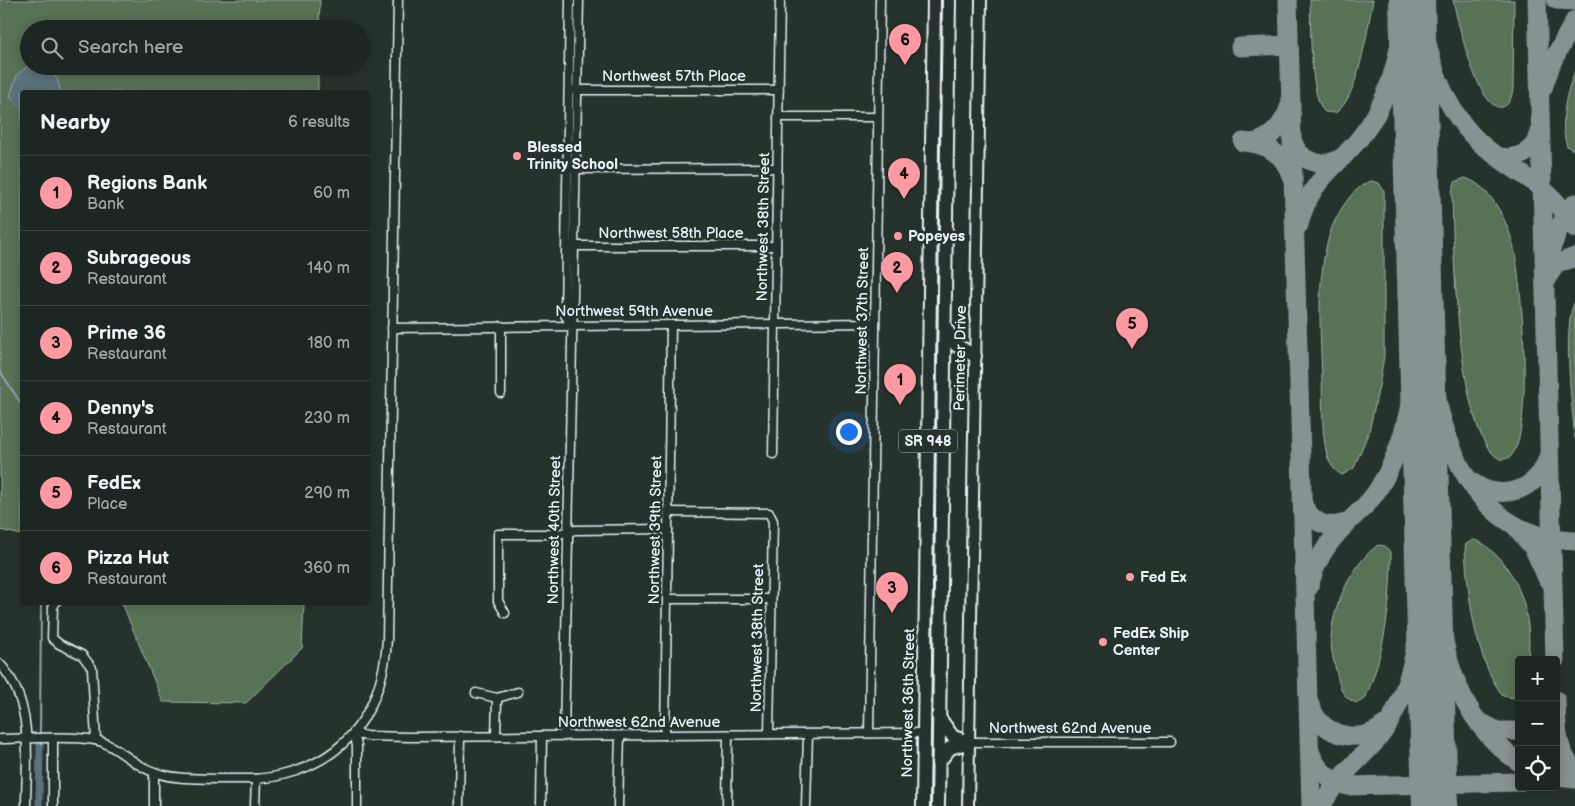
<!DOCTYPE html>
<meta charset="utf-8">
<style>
body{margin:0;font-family:"Balsamiq Sans",sans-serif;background:#29322f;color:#f1f3f6}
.controls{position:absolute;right:15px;bottom:15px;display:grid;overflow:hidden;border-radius:5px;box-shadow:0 2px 12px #0003}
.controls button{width:45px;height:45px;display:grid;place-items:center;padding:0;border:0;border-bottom:1px solid #3a4340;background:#1c2622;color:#f1f3f6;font:25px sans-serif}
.you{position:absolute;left:848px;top:431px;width:18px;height:18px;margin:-12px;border:4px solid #fff;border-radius:50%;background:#1a73e8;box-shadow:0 0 0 8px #1a73e833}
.badge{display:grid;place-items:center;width:32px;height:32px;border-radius:50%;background:#ff9aa2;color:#111;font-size:16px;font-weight:700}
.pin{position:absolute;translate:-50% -41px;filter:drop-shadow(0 1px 2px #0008)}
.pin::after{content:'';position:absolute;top:26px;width:18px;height:15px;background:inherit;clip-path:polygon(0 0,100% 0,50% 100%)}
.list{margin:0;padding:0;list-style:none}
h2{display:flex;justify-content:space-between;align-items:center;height:65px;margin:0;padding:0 20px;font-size:21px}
h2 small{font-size:16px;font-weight:400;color:#a0a5a5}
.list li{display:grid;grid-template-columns:32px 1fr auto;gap:15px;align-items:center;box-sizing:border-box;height:75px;padding:0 20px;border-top:1px solid #3a4340}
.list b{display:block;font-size:19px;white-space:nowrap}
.list p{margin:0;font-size:16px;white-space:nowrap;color:#a0a5a5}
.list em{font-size:16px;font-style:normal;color:#a0a5a5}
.icon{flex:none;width:28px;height:28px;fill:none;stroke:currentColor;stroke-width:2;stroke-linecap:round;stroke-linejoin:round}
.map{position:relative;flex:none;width:1575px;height:806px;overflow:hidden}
.search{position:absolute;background:#1c2622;box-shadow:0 2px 12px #0003;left:20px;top:20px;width:350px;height:55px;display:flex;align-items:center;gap:12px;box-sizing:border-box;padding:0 18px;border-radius:28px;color:#a0a5a5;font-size:19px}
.panel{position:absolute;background:#1c2622;box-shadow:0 2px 12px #0003;left:20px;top:90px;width:350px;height:515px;border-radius:5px}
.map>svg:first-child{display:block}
.green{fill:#597257;stroke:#a0b2a8}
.water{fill:#5a727c;stroke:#93a5ae}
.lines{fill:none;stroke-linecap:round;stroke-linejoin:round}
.stream{stroke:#93a5ae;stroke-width:2}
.canal{stroke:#5a727c;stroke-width:7}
.taxiway{stroke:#879292;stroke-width:19}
.runway{stroke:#879292;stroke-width:46}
.minor-casing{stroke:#e8f1f8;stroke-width:11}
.tertiary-casing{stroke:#e8f1f8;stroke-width:14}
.primary-casing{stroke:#e8f1f8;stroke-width:16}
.minor{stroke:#26332d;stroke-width:8}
.tertiary{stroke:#26332d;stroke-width:10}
.primary{stroke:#26332d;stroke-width:12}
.poi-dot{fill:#ff9aa2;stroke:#26332d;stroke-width:2}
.labels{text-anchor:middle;stroke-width:5;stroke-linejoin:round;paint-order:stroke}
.shield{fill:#26332d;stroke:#aeb8bb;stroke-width:1}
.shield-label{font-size:14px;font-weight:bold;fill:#e8f1f8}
.street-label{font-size:15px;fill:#e8f1f8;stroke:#26332d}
.poi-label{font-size:15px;font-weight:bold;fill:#e8f1f8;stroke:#26332d;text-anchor:start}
</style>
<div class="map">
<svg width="1575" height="806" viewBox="0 0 1575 806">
<rect width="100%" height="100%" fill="#26332d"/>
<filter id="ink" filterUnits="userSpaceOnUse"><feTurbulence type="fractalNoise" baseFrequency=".02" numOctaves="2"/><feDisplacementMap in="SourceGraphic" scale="10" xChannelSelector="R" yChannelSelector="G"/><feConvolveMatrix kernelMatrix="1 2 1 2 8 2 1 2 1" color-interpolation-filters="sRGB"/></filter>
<g filter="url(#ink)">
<!-- green -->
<g class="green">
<polygon points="0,0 320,0 319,29 29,29 29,66 318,66 318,92 22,92 22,535 0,530"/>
<path d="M1310,0H1373C1368,25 1358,101 1335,113L1325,112C1309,98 1311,23 1310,0Z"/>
<path d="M1453,0H1514L1513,89C1512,96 1510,105 1502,107C1478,112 1457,18 1453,0Z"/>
<path d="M1575,71V151L1567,146C1559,122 1566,93 1575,71Z"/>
<path d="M1465,178C1490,185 1507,221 1513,244C1522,279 1534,430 1511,456C1508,459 1504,459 1500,459C1456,438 1453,240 1452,192L1455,182Z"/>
<path d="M1371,181L1379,183L1384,191V356L1379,386L1369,431L1354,468L1342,475C1335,471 1331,466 1328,458C1321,434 1323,407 1322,382C1321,333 1315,281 1330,233C1336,215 1352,187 1371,181Z"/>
<path d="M1575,301V438C1572,408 1562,325 1575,301Z"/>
<path d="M1473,540C1483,541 1488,548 1495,554C1523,581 1532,622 1528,660H1519V693L1513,698L1503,696C1474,657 1468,595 1465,549L1466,544Z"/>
<path d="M1378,545L1385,546L1391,553C1391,604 1385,652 1365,699L1357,703C1342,698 1340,688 1337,674C1334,663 1331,651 1331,639C1332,607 1352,564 1378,545Z"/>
<polygon points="122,603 304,603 302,648 246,703 163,702"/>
</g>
<!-- water -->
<polygon class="water" points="29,65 49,68 57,79 61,92 22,92 22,109 10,96 17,75"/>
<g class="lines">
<!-- stream -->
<g class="stream">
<polyline points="0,371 22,405"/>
<polyline points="40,732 41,602"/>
</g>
<!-- canal -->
<polyline class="canal" points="39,806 40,746"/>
<!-- taxiway -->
<g class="taxiway">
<polyline points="1288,0 1311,806"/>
<path d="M1420,0C1426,56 1444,117 1491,152C1528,181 1549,185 1575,228"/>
<polyline points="1537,0 1555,660"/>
<polyline points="1556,0 1575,1"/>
<polyline points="1240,47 1289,45"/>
<polyline points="1543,88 1552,62 1575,20"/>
<path d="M1292,139C1298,160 1320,170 1339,159"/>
<path d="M1243,142C1265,143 1285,154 1291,176"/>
<path d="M1252,143C1272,139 1284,124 1290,105"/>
<path d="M1496,156C1517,162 1535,152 1540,131"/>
<path d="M1299,225C1309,181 1333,171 1359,139C1391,101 1402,49 1405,0"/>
<polyline points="1548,256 1561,224 1575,203"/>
<polyline points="1545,281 1556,264 1575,257"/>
<path d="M1426,326C1433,416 1461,538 1575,541"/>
<path d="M1472,482C1499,503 1539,491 1548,457"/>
<path d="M1302,502C1310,522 1328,531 1348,522"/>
<polyline points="1516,527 1534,549 1548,580"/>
<path d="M1433,563C1439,638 1452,717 1519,762"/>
<path d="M1309,587C1314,567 1323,549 1337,534C1351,517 1369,506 1380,486C1426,411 1416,314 1418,230"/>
<path d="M1556,700C1557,727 1555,750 1575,770"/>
<path d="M1309,702C1319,735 1357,747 1384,725"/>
<polyline points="1480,722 1497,731 1519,731"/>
<path d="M1310,751C1316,769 1329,781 1348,786L1519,782"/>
<polyline points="1556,777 1575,779"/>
<path d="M1322,806C1338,771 1372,754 1390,721C1433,643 1420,552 1425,468"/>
</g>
<!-- runway -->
<polyline class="runway" points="1412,0 1435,806"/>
<!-- minor casing -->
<g class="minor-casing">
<g id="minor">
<polyline points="570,0 565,315 571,325"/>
<polyline points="573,90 779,90"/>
<polyline points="778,117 878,117"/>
<polyline points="572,169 777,168"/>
<polyline points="570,246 776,246"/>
<polyline points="392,328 875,323"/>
<polyline points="501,393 501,326"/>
<polyline points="773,454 780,0"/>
<polyline points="669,512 769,513 773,521 769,734"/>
<polyline points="668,599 770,599"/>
<polyline points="56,602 53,607 52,638 59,644 82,655 92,668 96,740"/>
<polyline points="505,613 498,601 498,534 558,534 575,530 668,529"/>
<path d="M0,664C35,703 26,758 26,806"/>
<polyline points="476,693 497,698 518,692"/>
<polyline points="869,733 880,0"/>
<polyline points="665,735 671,325"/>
<polyline points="496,736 497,698"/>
<polyline points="564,736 579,0"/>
<path d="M0,739C29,739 66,735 95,740C114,743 134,766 154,772C175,780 199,778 222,779C242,779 262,780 282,775C349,759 383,707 387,640L398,0"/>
<polyline points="969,742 1170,742"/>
<polyline points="53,806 53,739"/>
<polyline points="154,806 154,772"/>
<polyline points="255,806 256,779"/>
<polyline points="357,806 357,746 354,733 366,736 409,737 923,733"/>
<polyline points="459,806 460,736"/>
<polyline points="541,806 542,736"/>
<polyline points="618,806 620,736"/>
<polyline points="727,806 728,735"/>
<polyline points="806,806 808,734"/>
</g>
</g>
<!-- tertiary casing -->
<g class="tertiary-casing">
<polyline id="tertiary" points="968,806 981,0"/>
</g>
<!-- primary casing -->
<g class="primary-casing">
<g id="primary">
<polyline points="945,327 956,345 975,356"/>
<polyline points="938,716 953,737 969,742"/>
<polyline points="938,763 950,748 969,742"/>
<polyline points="923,806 934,0"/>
<polyline points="938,806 949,0"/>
</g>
</g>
<!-- minor -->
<use href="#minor" class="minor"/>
<!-- tertiary -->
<use href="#tertiary" class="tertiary"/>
<!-- primary -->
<use href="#primary" class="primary"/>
</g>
</g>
<!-- markers -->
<g class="poi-dot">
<circle cx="517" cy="156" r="5"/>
<circle cx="898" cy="236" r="5"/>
<circle cx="1130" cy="577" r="5"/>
<circle cx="1103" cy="642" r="5"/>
</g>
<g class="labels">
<!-- shield labels -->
<rect class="shield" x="899" y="429.5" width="58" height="23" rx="4"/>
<g class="shield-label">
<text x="928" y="446">SR 948</text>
</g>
<!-- street labels -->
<g class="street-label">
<text x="674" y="81">Northwest 57th Place</text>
<text transform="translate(763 227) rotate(-89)" y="5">Northwest 38th Street</text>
<text x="671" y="238">Northwest 58th Place</text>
<text x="634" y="316">Northwest 59th Avenue</text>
<text transform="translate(862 321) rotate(-89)" y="5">Northwest 37th Street</text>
<text transform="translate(960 358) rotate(-89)" y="5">Perimeter Drive</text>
<text transform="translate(554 530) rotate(-89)" y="5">Northwest 40th Street</text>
<text transform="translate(655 530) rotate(-89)" y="5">Northwest 39th Street</text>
<text transform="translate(757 638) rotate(-89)" y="5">Northwest 38th Street</text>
<text transform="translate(908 703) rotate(-89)" y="5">Northwest 36th Street</text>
<text x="639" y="727">Northwest 62nd Avenue</text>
<text x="1070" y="733">Northwest 62nd Avenue</text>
</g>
<!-- poi labels -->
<g class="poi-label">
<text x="527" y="152">Blessed<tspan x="527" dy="17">Trinity School</tspan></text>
<text x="908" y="241">Popeyes</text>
<text x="1140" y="582">Fed Ex</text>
<text x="1113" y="638">FedEx Ship<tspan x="1113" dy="17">Center</tspan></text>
</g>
</g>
</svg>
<div class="controls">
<button>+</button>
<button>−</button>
<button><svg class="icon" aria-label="locate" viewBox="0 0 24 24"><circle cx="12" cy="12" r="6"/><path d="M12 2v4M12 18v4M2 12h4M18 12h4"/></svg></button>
</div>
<div class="you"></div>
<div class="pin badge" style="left:900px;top:405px">1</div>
<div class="pin badge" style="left:897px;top:293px">2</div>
<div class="pin badge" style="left:892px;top:613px">3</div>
<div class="pin badge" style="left:904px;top:199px">4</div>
<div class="pin badge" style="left:1132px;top:349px">5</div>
<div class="pin badge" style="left:905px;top:65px">6</div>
<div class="search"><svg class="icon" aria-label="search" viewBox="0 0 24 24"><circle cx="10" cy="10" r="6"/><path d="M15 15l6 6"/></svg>Search here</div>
<section class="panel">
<h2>Nearby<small>6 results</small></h2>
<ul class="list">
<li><span class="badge">1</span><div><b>Regions Bank</b><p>Bank</p></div><em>60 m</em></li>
<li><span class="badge">2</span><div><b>Subrageous</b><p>Restaurant</p></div><em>140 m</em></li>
<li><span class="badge">3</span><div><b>Prime 36</b><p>Restaurant</p></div><em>180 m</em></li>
<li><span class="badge">4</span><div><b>Denny's</b><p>Restaurant</p></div><em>230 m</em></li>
<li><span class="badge">5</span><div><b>FedEx</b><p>Place</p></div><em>290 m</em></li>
<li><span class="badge">6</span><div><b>Pizza Hut</b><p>Restaurant</p></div><em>360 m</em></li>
</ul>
</section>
</div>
